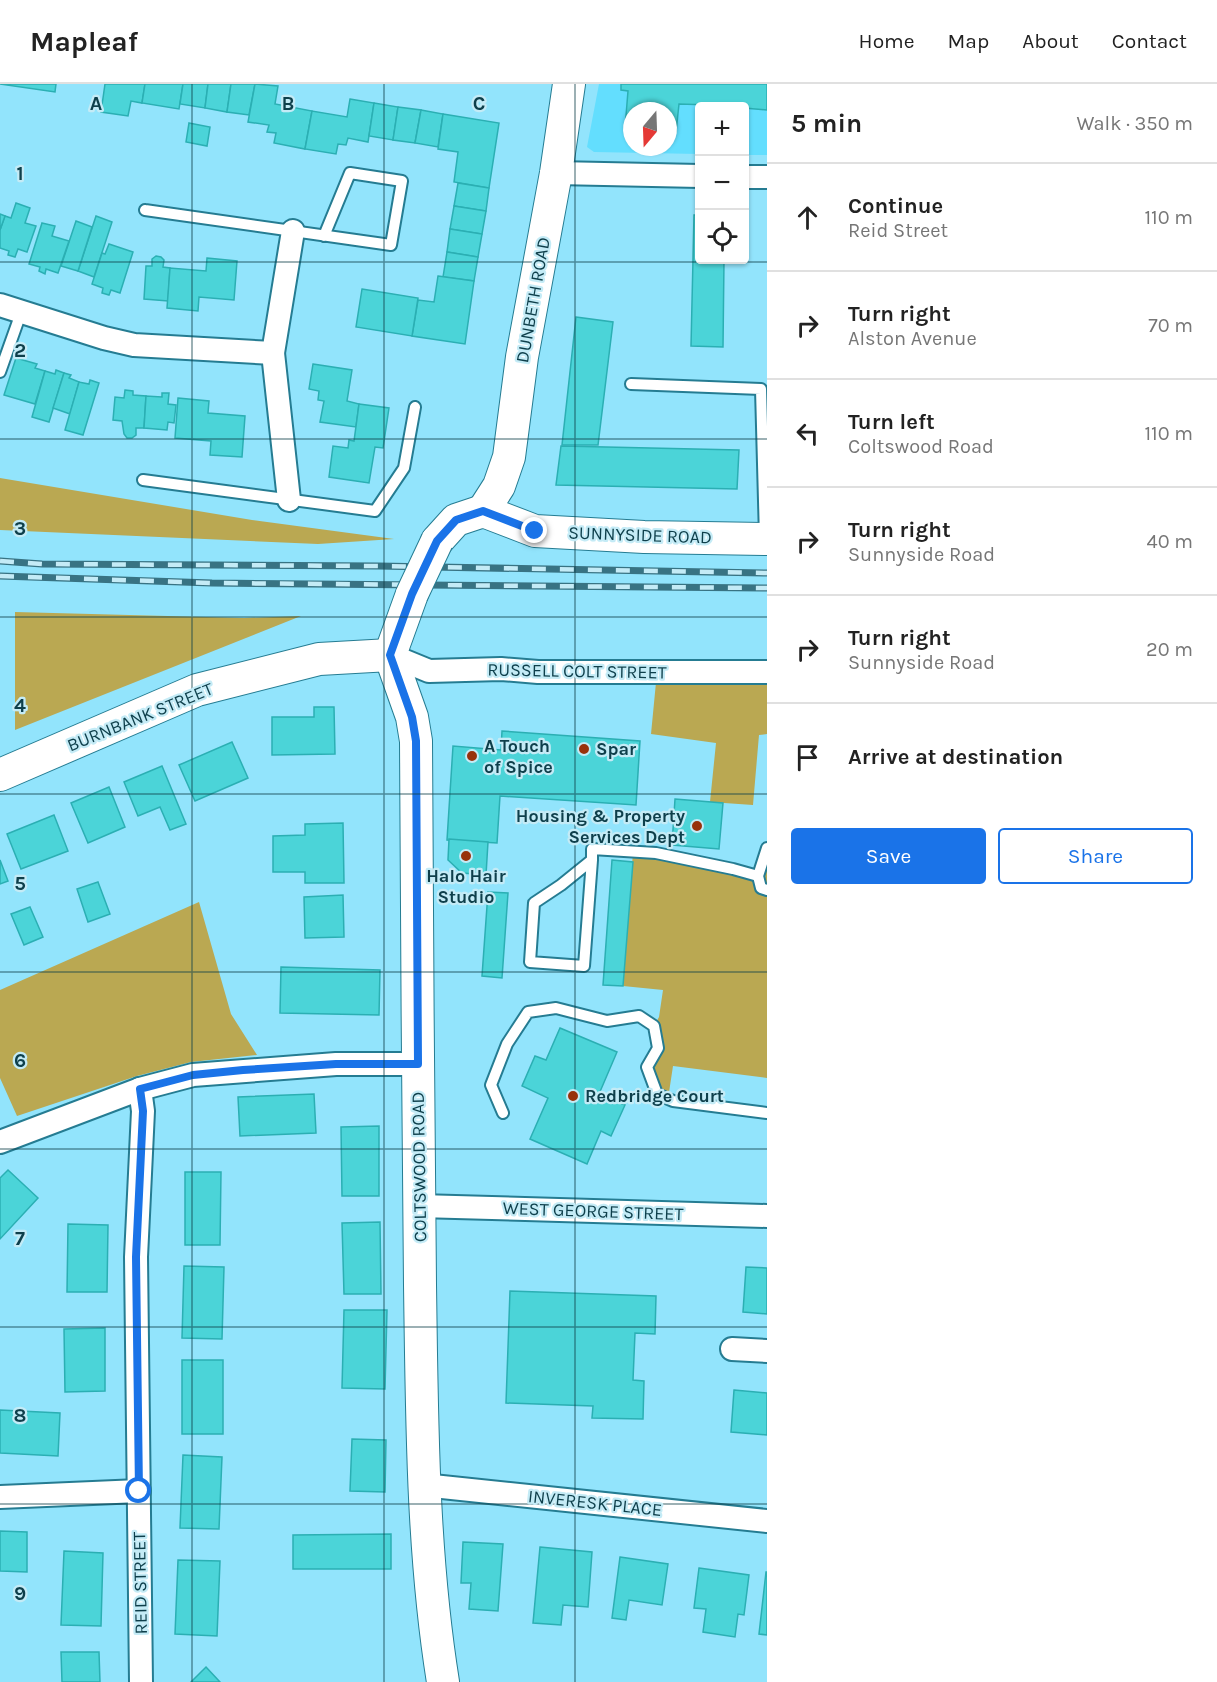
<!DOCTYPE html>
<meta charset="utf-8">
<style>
body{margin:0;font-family:Karla,sans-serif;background:#f2f2f2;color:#222}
.controls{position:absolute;right:18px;top:18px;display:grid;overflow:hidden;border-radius:6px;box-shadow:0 2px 4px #0004}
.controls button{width:54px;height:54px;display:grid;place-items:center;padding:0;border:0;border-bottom:2px solid #e0e0e0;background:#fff;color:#222;font:30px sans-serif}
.compass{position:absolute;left:623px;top:18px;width:54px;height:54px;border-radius:50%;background:#fff;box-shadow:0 2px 4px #0004;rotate:199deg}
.stop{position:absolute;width:18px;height:18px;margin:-14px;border:4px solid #1a73e8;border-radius:50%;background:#fff}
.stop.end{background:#1a73e8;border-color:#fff;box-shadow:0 2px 6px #0008}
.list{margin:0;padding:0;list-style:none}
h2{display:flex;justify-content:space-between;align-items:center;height:78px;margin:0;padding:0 24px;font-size:26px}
h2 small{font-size:20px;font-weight:400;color:#767676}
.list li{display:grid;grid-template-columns:39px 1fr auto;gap:18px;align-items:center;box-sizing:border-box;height:108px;padding:0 24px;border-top:2px solid #e0e0e0}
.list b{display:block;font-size:22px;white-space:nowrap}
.list p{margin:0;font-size:20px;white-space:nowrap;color:#767676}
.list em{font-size:20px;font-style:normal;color:#767676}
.actions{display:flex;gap:12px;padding:18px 24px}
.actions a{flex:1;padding:14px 0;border:2px solid #1a73e8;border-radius:6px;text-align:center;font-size:21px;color:#1a73e8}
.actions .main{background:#1a73e8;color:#fff}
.icon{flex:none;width:33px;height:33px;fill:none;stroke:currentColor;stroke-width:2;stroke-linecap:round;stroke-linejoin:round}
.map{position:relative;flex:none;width:767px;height:1598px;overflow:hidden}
header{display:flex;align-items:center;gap:36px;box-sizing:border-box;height:84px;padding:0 30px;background:#fff;border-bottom:2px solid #e0e0e0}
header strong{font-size:28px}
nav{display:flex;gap:33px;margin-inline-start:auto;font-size:21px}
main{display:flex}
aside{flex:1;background:#fff}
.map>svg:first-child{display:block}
.built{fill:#63defe;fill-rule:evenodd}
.green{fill:#baa852}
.building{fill:#4bd4d8;stroke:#2bafb3;stroke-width:1.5}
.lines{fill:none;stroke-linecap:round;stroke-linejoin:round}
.service-casing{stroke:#257c92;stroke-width:14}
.minor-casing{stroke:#257c92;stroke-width:26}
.secondary-casing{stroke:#257c92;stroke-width:34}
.service{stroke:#fff;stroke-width:10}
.minor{stroke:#fff;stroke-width:22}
.secondary{stroke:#fff;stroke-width:32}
.rail-casing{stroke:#387383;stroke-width:7}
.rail{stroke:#c4ebf6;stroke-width:4.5;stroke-dasharray:14;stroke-linecap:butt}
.secondary-bridge-casing{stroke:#257c92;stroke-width:34;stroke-linecap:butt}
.secondary-bridge{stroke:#fff;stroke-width:32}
.route{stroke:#1a73e8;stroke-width:8}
.grid{fill:none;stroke:#0e3f4b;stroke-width:1.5;stroke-opacity:0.55}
.poi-dot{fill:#98320b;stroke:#c4ebf6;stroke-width:2}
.labels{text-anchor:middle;stroke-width:4.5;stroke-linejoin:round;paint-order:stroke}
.street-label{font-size:18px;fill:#0e3f4b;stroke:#c4ebf6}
.poi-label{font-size:18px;font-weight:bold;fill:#0e3f4b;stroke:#c4ebf6;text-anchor:start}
.grid-label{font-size:20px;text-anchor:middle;font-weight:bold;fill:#0e3f4b;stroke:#c4ebf6;stroke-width:4.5;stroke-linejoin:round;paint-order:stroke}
</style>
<header>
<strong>Mapleaf</strong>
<nav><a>Home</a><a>Map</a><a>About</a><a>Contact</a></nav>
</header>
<main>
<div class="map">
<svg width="767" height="1598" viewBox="0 0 767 1598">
<rect width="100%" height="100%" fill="#92e4fc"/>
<!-- built -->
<path class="built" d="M599,0H767V71H745L744,22H700L699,70L594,68L587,63ZM632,27H668V63H632Z"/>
<!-- green -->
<g class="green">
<polygon points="0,394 252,436 394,455 318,460 0,446"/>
<polygon points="15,528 244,534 301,532 15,646"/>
<polygon points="657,588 767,588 767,650 759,651 753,721 710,718 716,659 651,650"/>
<polygon points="767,764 767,994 673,982 668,1015 657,1010 647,983 658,964 654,942 659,933 663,906 623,902 633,768 757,792"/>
<polygon points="199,818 231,930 257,971 191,978 137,992 17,1032 0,994 0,906"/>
</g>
<!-- building -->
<g class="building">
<polygon points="0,0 56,0 55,8"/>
<polygon points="105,0 145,0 142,19 131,17 128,32 101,28"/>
<polygon points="145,0 183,0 179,25 142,19"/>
<polygon points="183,0 208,0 205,24 180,20"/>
<polygon points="208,0 231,0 227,28 205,24"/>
<polygon points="231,0 255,0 249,31 227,28"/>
<polygon points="255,0 278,2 275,20 312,27 305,65 274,59 276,49 267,48 269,41 248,38"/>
<polygon points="621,0 767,0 767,26 744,24 744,22 679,20 676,48 668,47 668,27 632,27 632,45 625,44 628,7 621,6"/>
<polygon points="350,15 374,19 368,58 348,54 346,61 338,60 336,70 305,65 312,27 347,33"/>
<polygon points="374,19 398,23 393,56 369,52"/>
<polygon points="398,23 421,26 415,59 393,56"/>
<polygon points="421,26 443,30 438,63 415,59"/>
<polygon points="443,30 499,39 489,104 454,98 458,68 438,65"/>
<polygon points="189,39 210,43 207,62 186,58"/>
<polygon points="458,99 489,104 486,127 454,122"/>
<polygon points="16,119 30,124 25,139 36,142 27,168 18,165 15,173 8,171 9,167 0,164 0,146 5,132 11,134"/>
<polygon points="454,122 486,127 482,150 450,145"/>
<polygon points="0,130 5,132 0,146"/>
<polygon points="694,131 700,131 700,176 724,176 723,263 691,262"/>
<polygon points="96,132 112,138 94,193 78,187"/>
<polygon points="76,137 92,143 78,187 61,182"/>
<polygon points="42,139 55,142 52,152 69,157 58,189 46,185 45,190 39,187 40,183 29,180"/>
<polygon points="450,145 482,150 478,173 447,168"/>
<polygon points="109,160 133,168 120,209 111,206 109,211 102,209 103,204 92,200 102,169 105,170"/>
<polygon points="447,168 478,173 474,197 443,193"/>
<polygon points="156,172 161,173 164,176 163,183 170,184 168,217 144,215 146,182 152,182 152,175"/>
<polygon points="207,174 237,177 234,216 199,213 198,227 167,224 170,184 206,187"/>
<polygon points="438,192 474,197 465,260 412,252 418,216 434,218"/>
<polygon points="362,205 418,214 412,252 356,243"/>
<polygon points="576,233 613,238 598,361 562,361"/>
<polygon points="16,274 37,280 35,284 45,287 35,320 4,311"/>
<polygon points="313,280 352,286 347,317 359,320 356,343 320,338 324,317 318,316 319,307 309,305"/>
<polygon points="56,286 64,289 49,338 32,333 45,287 55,290"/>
<polygon points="64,289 71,291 69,294 79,298 70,330 53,324"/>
<polygon points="90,296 99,299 83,351 65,346 79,298 89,300"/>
<polygon points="125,306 133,307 133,311 146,312 144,344 136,344 136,351 132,354 127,354 124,350 122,337 113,336 115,313 124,314"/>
<polygon points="162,309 169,309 168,320 176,321 174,339 168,338 167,346 144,344 146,312 162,313"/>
<polygon points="178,314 209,317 208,329 245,332 242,373 210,371 211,357 175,354"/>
<polygon points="359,320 389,324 383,364 375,363 369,399 329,393 333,362 348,364 349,356 354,357"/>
<polygon points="561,362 739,366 737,405 556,401"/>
<polygon points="314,623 334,623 335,670 272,671 272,633 314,633"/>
<polygon points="502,647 640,657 636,721 500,712 497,759 447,756 453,662 501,666"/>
<polygon points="232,658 248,694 195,717 179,681"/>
<polygon points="162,682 186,740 170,746 160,723 138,732 124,698"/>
<polygon points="109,703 125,743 88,759 71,719"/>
<polygon points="675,715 723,719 719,765 672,761"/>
<polygon points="54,731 68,767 21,785 7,750"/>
<polygon points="343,739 344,799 305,799 305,788 273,788 273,752 305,751 305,740"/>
<polygon points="449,755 488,758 486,791 462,789 448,776"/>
<polygon points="0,776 8,797 0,800"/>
<polygon points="612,776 633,778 623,902 603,901"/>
<polygon points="98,798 110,830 88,838 77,805"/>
<polygon points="488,808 508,809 502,894 482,892"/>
<polygon points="343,811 344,853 305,854 304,813"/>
<polygon points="30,823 43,853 24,861 11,830"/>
<polygon points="281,883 380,886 379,931 280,929"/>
<polygon points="560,944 617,968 599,1010 625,1021 611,1052 601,1047 587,1080 530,1055 548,1014 522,1002 535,972 546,976"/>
<polygon points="314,1010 316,1049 240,1052 238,1013"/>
<polygon points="379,1042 379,1112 342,1112 341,1043"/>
<polygon points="8,1086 38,1114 0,1155 0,1094"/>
<polygon points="185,1088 221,1088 220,1161 185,1161"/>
<polygon points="380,1138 381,1210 344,1210 342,1139"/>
<polygon points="68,1140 108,1141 107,1208 67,1208"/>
<polygon points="184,1182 224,1183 222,1255 182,1254"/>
<polygon points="746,1183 767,1184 767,1230 743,1228"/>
<polygon points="510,1207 656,1212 655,1250 635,1249 633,1296 644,1297 643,1335 592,1334 593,1322 506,1319"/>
<polygon points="344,1226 387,1226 385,1305 342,1304"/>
<polygon points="105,1244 105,1307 65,1308 64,1245"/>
<rect x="182" y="1276" width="41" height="74"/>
<polygon points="734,1306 767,1309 767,1351 731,1348"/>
<polygon points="0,1326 60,1329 58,1372 0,1369"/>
<polygon points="352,1355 386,1356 385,1408 350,1407"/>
<polygon points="183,1371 222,1373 219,1445 180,1444"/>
<polygon points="0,1447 27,1448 27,1488 0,1487"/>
<polygon points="391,1450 391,1485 293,1485 293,1451"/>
<polygon points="463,1458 503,1460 498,1527 469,1525 471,1499 461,1499"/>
<polygon points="540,1463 592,1468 588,1523 563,1521 561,1541 533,1539"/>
<polygon points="64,1467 103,1469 101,1542 61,1541"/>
<polygon points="620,1473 668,1480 662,1521 629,1516 626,1536 612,1534"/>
<polygon points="178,1476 220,1477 217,1552 175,1550"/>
<polygon points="699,1484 749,1491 744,1531 738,1530 735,1553 703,1548 706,1525 694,1524"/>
<polygon points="766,1488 767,1488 767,1551 759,1550"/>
<polygon points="61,1568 99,1568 100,1598 62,1598"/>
<polygon points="206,1583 220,1598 191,1598"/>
</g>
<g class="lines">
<!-- service casing -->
<g class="service-casing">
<g id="service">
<path d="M145,126C227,138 309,150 391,161L402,97L350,89L324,152"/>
<polyline points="0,288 21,229"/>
<polyline points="631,300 761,305 765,454"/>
<polyline points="143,396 375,427 404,384 415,323"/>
<polyline points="767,764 758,792 761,804 767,806"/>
<polyline points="592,776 561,801 534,819 530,878 584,882 592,776 592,765 656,769 733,785 758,792"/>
<polyline points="503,1029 491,1001 507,960 528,928 556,924 607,937 639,932 654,942 658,964 647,983 657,1010 673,1017 767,1029"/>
</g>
</g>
<!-- minor casing -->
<g class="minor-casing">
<g id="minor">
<polyline points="556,89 700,92"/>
<polyline points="744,93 767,93"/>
<polyline points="0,221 104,254 134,261 273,269 293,147"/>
<polyline points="273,269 289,416"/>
<polyline points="390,571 429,587 501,585 538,588 767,588"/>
<polyline points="140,1005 143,1027 136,1173 141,1598"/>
<polyline points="0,1058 140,1005 193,991 336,980 418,980"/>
<polyline points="419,1122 767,1132"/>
<polyline points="732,1265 767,1267"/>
<polyline points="423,1401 767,1437"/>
<polyline points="0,1413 139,1407"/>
</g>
</g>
<!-- secondary casing -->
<g class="secondary-casing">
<g id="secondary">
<polyline points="483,427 499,402 509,373 522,273 556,89 569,0"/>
<polyline points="437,457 456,436 483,427 535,447 644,453 767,455"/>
<path d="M390,571L412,633L416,657C417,838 418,1020 420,1201C422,1334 422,1467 443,1598"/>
<polyline points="390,571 412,510"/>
<polyline points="0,691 197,606 319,575 390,571"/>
</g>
</g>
<!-- service -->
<use href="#service" class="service"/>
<!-- minor -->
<use href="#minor" class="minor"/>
<!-- secondary -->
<use href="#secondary" class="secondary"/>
<!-- rail casing -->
<g class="rail-casing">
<g id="rail">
<polyline points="0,477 42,480 378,482 767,489"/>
<polyline points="0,492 212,499 767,504"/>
</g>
</g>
<!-- rail -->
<use href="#rail" class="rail"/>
<!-- secondary-bridge casing -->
<g class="secondary-bridge-casing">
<polyline id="secondary-bridge" points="412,510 437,457"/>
</g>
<!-- secondary-bridge -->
<use href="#secondary-bridge" class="secondary-bridge"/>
</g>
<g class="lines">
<!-- route -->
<polyline class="route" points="139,1407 136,1173 143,1027 140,1005 193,991 243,986 336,980 418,980 416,657 412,633 390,571 412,510 437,457 456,436 483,427 535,447"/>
</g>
<!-- grid -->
<path class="grid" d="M192,0V1598M384,0V1598M575,0V1598M0,178H767M0,355H767M0,533H767M0,710H767M0,888H767M0,1065H767M0,1243H767M0,1420H767"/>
<!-- markers -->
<g class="poi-dot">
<circle cx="584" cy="665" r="6"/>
<circle cx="472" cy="672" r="6"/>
<circle cx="697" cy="742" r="6"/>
<circle cx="466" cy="772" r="6"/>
<circle cx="573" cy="1012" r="6"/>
</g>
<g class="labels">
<!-- street labels -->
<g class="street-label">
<text transform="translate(533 216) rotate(-80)" y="6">DUNBETH ROAD</text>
<text transform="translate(640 451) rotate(2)" y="6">SUNNYSIDE ROAD</text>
<text transform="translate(577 587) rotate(1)" y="6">RUSSELL COLT STREET</text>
<text transform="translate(140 633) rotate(-22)" y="6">BURNBANK STREET</text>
<text transform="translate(419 1083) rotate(-91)" y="6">COLTSWOOD ROAD</text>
<text transform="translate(593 1127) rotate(2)" y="6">WEST GEORGE STREET</text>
<text transform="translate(595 1419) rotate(6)" y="6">INVERESK PLACE</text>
<text transform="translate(140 1499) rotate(-91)" y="6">REID STREET</text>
</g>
<!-- poi labels -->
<g class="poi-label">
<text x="484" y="668">A Touch<tspan x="484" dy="21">of Spice</tspan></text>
<text x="596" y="671">Spar</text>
<text x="685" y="738" text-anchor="end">Housing &amp; Property<tspan x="685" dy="21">Services Dept</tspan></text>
<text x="466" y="798" text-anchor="middle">Halo Hair<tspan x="466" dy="21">Studio</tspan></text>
<text x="585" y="1018">Redbridge Court</text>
</g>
</g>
<g class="grid-label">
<text x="96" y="26">A</text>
<text x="288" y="26">B</text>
<text x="479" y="26">C</text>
<text x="20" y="96">1</text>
<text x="20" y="273">2</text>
<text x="20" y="451">3</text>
<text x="20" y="628">4</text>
<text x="20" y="806">5</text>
<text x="20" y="983">6</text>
<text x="20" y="1161">7</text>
<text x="20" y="1338">8</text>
<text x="20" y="1516">9</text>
</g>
</svg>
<div class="controls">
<button>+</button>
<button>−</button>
<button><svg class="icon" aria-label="locate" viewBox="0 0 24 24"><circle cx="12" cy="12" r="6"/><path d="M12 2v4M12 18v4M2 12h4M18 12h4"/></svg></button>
</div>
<svg class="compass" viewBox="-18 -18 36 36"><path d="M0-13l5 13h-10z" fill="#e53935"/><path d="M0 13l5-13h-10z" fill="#767676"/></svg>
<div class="stop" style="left:139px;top:1407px"></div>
<div class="stop end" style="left:535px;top:447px"></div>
</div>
<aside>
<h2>5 min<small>Walk · 350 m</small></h2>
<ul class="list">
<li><svg class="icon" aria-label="ahead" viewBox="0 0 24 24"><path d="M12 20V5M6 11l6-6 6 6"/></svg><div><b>Continue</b><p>Reid Street</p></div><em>110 m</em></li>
<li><svg class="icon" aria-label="right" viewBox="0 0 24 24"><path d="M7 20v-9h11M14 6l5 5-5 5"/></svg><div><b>Turn right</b><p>Alston Avenue</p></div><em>70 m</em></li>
<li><svg class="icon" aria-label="left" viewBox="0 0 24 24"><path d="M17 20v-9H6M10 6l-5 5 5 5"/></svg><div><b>Turn left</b><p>Coltswood Road</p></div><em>110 m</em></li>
<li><svg class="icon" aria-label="right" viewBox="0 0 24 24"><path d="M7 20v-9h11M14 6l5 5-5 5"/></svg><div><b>Turn right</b><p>Sunnyside Road</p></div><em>40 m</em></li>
<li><svg class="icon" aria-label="right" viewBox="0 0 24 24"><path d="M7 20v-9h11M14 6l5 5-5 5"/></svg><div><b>Turn right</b><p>Sunnyside Road</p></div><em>20 m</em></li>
<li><svg class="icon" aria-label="arrive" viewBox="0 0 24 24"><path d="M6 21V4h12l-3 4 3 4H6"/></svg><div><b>Arrive at destination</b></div></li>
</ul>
<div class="actions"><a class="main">Save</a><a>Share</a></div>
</aside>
</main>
